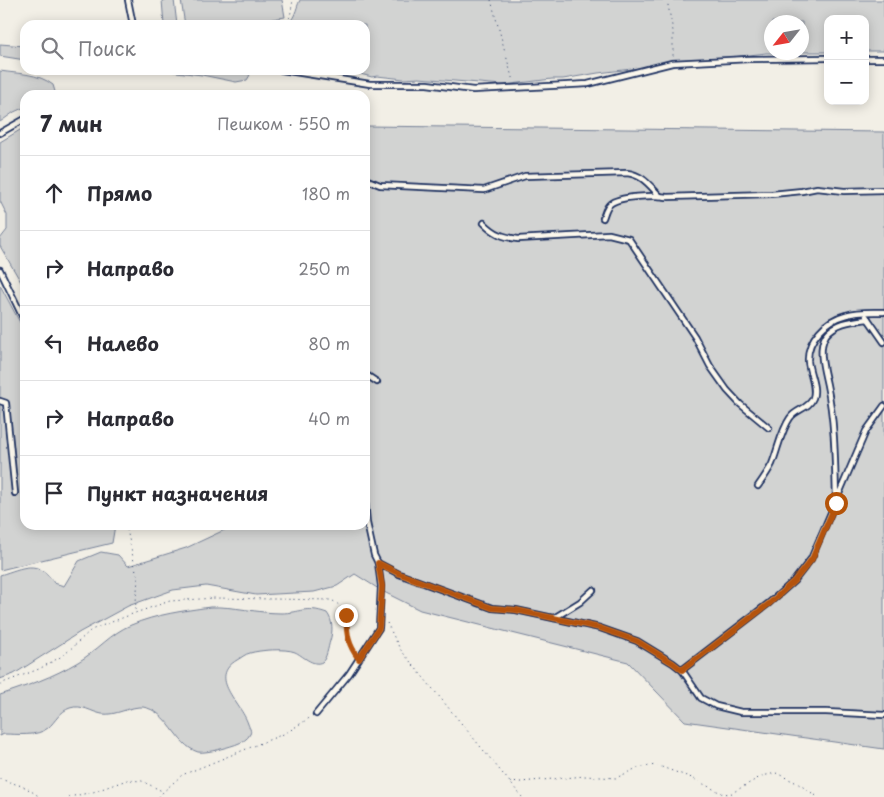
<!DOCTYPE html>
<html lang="ru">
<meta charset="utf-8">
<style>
body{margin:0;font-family:"Playpen Sans",sans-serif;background:#f7f7f7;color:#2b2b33}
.controls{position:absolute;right:15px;top:15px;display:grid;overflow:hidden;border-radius:10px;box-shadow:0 2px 12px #0003}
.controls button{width:45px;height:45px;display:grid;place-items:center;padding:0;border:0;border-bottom:1px solid #e1e1e2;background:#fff;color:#2b2b33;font:25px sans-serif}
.compass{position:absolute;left:764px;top:15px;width:45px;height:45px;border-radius:50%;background:#fff;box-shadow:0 2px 12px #0003;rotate:239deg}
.stop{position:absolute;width:15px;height:15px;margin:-11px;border:4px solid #b45309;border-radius:50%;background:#fff}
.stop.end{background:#b45309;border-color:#fff;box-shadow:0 1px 5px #0008}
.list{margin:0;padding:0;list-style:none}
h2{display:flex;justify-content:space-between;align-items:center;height:65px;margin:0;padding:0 20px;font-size:21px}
h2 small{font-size:16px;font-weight:400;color:#7c7c81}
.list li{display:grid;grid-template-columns:32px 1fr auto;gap:15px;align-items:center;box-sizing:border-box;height:75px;padding:0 20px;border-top:1px solid #e1e1e2}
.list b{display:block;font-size:19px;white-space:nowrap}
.list em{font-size:16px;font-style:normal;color:#7c7c81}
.icon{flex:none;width:28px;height:28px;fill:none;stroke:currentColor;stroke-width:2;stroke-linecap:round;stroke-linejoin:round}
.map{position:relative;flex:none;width:884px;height:797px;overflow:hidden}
.search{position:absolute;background:#fff;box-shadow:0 2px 12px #0003;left:20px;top:20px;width:350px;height:55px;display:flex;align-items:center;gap:12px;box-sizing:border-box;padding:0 18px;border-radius:15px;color:#7c7c81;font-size:19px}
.panel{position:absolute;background:#fff;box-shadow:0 2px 12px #0003;left:20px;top:90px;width:350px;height:440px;border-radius:15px}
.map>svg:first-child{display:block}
.green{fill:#d2d3d2;stroke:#768198}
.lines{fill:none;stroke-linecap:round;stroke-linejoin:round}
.lane-casing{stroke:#1b2f5e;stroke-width:8}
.path{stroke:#1b2f5e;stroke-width:1;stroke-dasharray:1 4;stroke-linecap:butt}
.lane{stroke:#fbf7ec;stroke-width:4.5}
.route{stroke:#b45309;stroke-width:6}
</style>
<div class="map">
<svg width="884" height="797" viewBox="0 0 884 797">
<rect width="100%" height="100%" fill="#f2efe6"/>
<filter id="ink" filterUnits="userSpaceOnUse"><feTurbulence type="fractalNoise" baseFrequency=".02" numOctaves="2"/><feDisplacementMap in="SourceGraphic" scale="10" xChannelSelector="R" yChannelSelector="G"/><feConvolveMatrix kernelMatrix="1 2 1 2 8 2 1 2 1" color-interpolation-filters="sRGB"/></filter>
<g filter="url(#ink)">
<!-- green -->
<g class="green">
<polygon points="162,0 174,0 177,25 164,25"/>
<polygon points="181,0 282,0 285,17 238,25 185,25"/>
<path d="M300,0H884V51H865V19H828V52H802V22H772V52L798,53H766L598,73L563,79H552L503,85L419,78L404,79L377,76L372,77L348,71L331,70H365V25H285C296,19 295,10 300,0Z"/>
<polygon points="0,44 25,46 25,60 0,56"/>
<polygon points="159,70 242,70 250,75 247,80 236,82 202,75"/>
<path d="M0,71C19,74 38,73 53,85L56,95H25V107L14,112L0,122Z"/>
<path d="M365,126L884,132V749L685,721L628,662L420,610L382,591L355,574L337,586L314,592L256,595L206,586L173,590L128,606L80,632L14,674L0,679V575C23,568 38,558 54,583L64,586L79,561L101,552L118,555L128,566L186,548L235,525H365Z"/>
<polygon points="25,127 25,289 0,246 0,239 7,230 7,215 0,201 0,142"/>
<polygon points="0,285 25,332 25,525 115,525 112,543 0,570"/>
<path d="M210,607C234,606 257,613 281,613C300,613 305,605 327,613C333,621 333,631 330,641C328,647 327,658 322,662C313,667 302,655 295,652C285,648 260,650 250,653C245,654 241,658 237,660C207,678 241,702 248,724C249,727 252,731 250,734C246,744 226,747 217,750C211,751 203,753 198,752C175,745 169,711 143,707C130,706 116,716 102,714C91,712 82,704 70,708C60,711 55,722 48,728C37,737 17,734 4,734L0,736V695C27,686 53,677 78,662C97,651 111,633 131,625C157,614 183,611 210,607Z"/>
</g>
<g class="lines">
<!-- lane casing -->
<g class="lane-casing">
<g id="lane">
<polyline points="128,0 133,25"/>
<polyline points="865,59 884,59"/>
<polyline points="282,70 370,84 427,84 473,90 588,84 672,63 749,59 828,58"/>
<polyline points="0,133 25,119"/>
<path d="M365,179L380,185L484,190L525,176L627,173C643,175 649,185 660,196"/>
<path d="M603,218C605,213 606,207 610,204C619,196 655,195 667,197L772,194L802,191L817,188L844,191L884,190"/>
<path d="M484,223C495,234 503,237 518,239L609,234L629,239L695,337L710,366L727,390L740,404L769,428"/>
<polyline points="0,270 25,322"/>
<polyline points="866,316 884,342"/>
<polyline points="365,374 377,382"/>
<polyline points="0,401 6,403 15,493"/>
<path d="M758,486C763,479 768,472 772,464C778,449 781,431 790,418C796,409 809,409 813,398C817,387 809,373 808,361C807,339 826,320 846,315C858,311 872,312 884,312"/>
<path d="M836,500C835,461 835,423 827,385C824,370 817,349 826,335C836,322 853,321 868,319"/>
<polyline points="378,563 399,574 492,608 516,610 600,628 637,641 673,663 682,670 701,698 716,706 741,712 826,712 884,715"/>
<polyline points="554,618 580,602 593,590"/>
<polyline points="682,670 769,603 794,581 811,559 866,431 884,406"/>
<polyline points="316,714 349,674 379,628 381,586 378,563 374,555 367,523 365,501"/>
</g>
</g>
<!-- path -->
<g class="path">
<polyline points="491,0 513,81"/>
<polyline points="667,0 673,31 673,57"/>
<polyline points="282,25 290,17 293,0"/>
<polyline points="126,525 138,580 135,612"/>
<polyline points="387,623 400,649 522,797"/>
<path d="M0,684L39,669L64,655L91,630L135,613L170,601L215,598L331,600C355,611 341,634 354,653"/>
<polyline points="0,779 25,787 40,797"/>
<polyline points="510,783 585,776 616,778 637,768 656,765 692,778 721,793 730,794 762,776 776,773 797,783 818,797"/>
<polyline points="69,797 93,792 127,780 142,781 162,791"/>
<polyline points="159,797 163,792 182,775 286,733 311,717"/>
</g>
<!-- lane -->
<use href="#lane" class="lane"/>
</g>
</g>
<g class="lines" filter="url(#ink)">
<!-- route -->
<path class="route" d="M346,615C347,634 347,643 359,659L379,628L382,586L378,563L400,574L492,608L516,610L600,628L637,641L673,663L682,670L770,603L794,581L812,559L836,503"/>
</g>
</svg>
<div class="controls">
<button>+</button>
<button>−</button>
</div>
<svg class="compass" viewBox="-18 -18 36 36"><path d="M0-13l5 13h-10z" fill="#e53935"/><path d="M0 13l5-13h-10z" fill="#7c7c81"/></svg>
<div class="stop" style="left:836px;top:503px"></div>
<div class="stop end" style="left:346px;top:615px"></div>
<div class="search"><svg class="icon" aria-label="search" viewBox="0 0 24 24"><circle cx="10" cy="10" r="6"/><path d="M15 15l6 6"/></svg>Поиск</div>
<section class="panel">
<h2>7 мин<small>Пешком · 550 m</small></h2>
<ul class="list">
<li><svg class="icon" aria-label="ahead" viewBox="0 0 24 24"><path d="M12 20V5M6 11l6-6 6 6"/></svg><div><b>Прямо</b></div><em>180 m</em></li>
<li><svg class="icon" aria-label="right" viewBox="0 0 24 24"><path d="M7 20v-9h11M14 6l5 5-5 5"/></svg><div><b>Направо</b></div><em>250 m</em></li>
<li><svg class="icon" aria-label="left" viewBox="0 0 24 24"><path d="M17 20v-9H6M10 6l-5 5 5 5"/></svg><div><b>Налево</b></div><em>80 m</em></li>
<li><svg class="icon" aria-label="right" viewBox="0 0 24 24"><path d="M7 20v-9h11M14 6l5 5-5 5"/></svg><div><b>Направо</b></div><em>40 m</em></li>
<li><svg class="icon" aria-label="arrive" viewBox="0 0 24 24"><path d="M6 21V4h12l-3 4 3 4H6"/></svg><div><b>Пункт назначения</b></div></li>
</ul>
</section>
</div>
